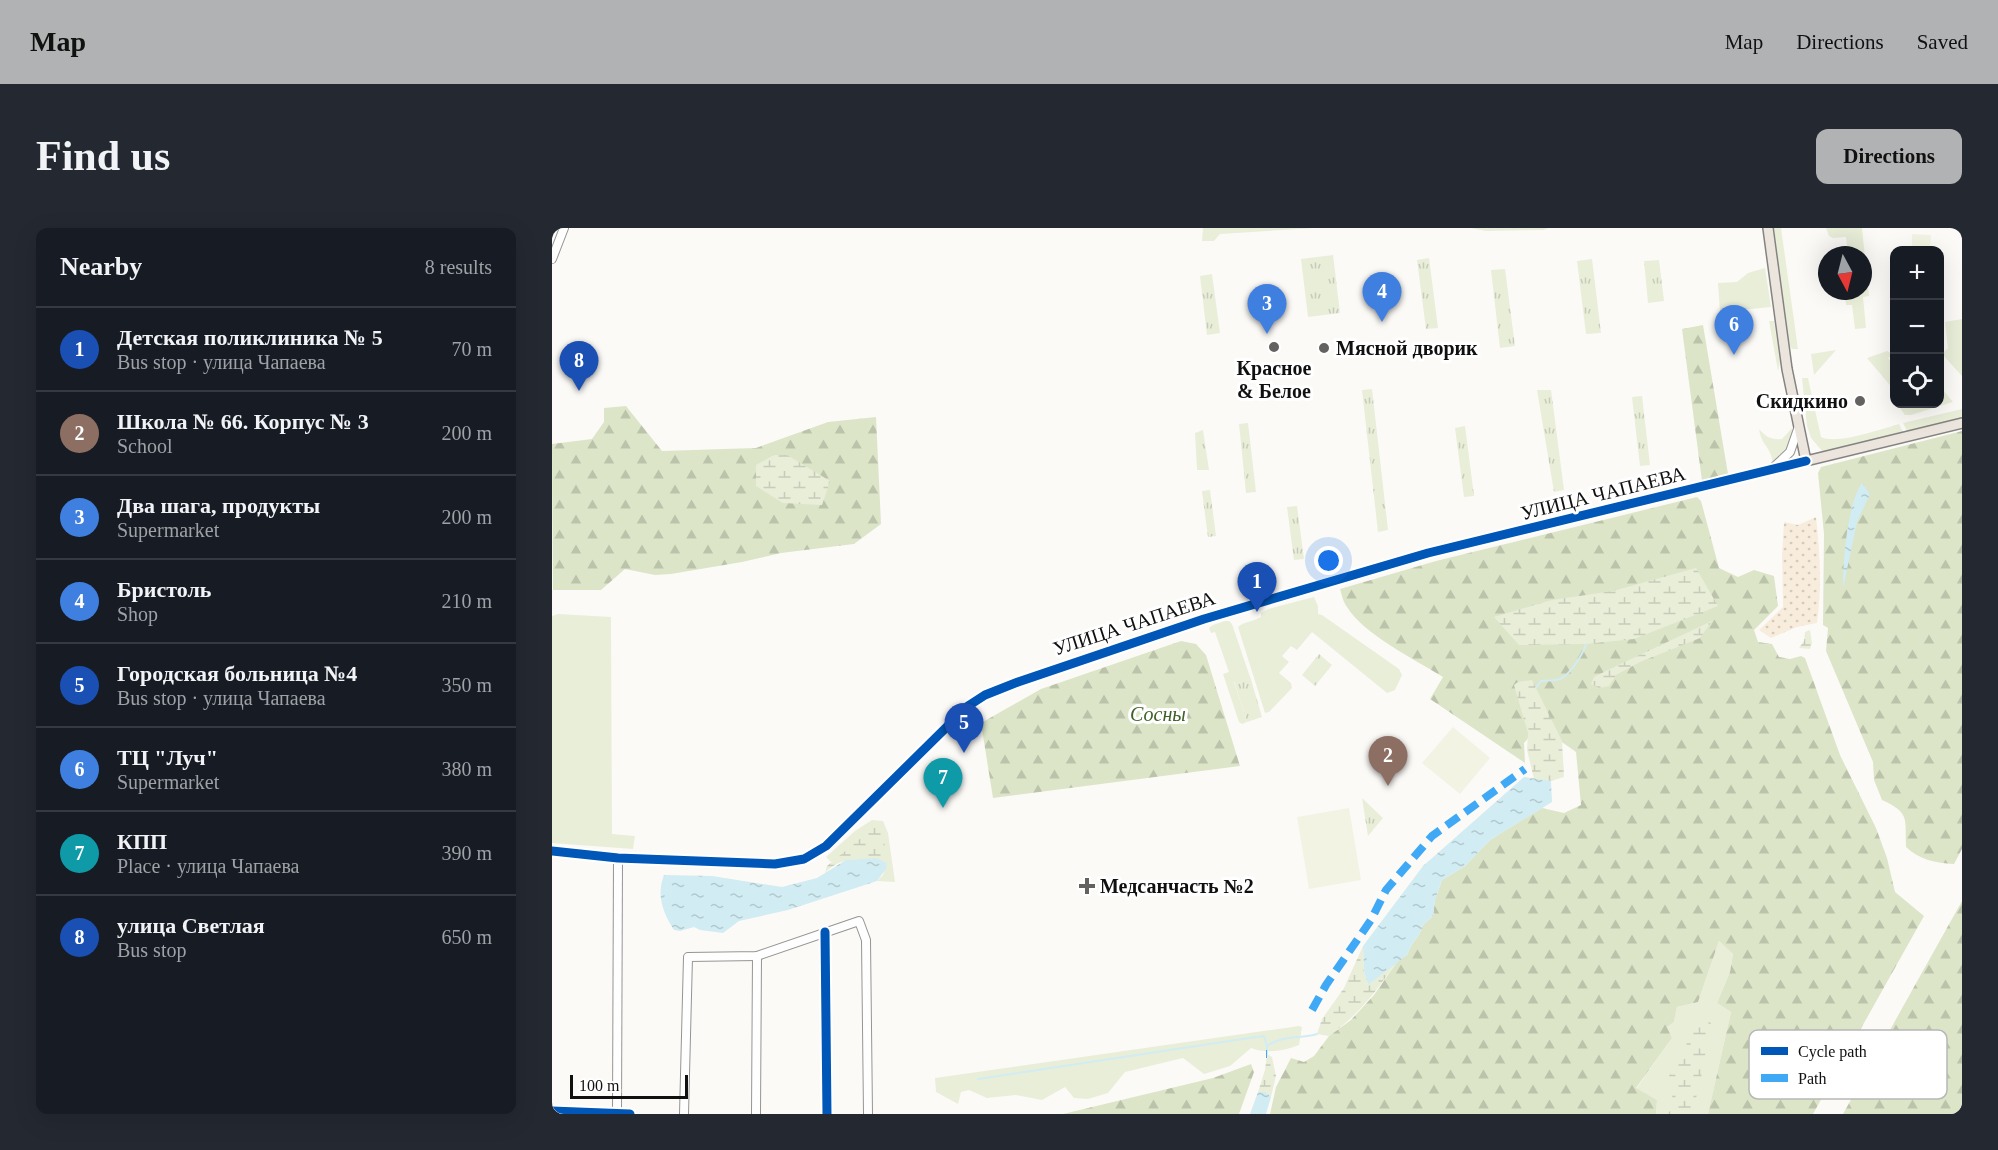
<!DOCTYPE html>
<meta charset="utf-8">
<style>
body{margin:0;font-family:"Times New Roman",serif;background:#242831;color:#f1f3f6}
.controls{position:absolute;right:18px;top:18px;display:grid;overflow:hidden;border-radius:12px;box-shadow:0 6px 24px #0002}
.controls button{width:54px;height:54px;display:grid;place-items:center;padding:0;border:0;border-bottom:2px solid #363941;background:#171b24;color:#f1f3f6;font:30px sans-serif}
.compass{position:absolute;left:1266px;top:18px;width:54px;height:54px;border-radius:50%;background:#171b24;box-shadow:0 6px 24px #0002;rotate:173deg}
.scale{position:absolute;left:18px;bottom:15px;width:118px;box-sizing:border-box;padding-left:6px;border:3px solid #101010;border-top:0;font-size:16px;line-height:21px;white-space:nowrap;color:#101010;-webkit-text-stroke:4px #fff;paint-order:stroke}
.you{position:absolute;left:777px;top:333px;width:21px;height:21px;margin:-15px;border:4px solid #fff;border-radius:50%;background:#1a73e8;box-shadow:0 0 0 9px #1a73e833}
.badge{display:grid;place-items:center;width:39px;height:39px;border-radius:50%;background:#b1b2b3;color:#fff;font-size:20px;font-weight:700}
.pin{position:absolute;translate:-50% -50px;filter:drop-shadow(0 2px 3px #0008)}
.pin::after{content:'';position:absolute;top:32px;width:21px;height:18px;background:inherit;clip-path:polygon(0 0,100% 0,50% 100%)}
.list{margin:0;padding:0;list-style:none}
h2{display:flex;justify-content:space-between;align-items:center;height:78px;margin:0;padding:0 24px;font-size:26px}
h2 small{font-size:20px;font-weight:400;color:#9ea1a6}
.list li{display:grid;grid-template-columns:39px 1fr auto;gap:18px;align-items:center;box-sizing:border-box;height:84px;padding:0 24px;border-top:2px solid #363941}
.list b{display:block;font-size:22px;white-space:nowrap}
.list p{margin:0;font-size:20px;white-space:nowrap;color:#9ea1a6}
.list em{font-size:20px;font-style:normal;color:#9ea1a6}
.icon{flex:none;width:33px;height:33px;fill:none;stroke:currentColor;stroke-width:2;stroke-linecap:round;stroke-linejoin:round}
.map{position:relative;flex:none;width:1410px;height:886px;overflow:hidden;border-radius:12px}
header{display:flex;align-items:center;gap:36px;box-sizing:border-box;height:84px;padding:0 30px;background:#b1b2b3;color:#111}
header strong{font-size:28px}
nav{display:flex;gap:33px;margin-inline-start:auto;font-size:21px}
.intro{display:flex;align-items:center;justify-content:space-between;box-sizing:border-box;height:144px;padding:0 36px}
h1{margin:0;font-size:42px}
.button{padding:15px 27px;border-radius:12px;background:#b1b2b3;color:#111;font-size:21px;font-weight:700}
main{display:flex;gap:36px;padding:0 36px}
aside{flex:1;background:#171b24;border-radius:12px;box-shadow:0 6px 24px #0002}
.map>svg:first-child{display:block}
.grass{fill:#e9eed9}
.forest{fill:url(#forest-firs)}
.wetland{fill:url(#wetland-marsh)}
.sand{fill:url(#sand-dots)}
.park{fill:url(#park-tufts)}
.pitch{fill:#f2f3e3}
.water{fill:url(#water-ripples)}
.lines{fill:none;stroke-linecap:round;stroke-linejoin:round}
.stream{stroke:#d1ecf2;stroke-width:2}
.minor-casing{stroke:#969594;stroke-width:10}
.major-casing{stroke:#848381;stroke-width:12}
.minor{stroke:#fffefe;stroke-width:8}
.major{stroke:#ebe5dd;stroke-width:9}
.quiet{stroke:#3fa9f5;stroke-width:8;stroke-dasharray:15 8;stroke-linecap:butt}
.cycleway-casing{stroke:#fff;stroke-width:13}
.cycleway{stroke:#0057b8;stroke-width:9}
.poi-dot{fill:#636261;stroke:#fff;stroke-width:2}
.labels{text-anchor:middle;stroke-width:6;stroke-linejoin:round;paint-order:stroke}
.poi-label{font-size:20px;font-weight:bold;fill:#101010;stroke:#fff;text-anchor:start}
.street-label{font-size:20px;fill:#101010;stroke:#fff}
.park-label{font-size:20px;font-style:italic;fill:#3e6127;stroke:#fff}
.key{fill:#fff;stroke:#b7b7b7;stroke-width:1.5}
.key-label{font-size:16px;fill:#101010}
</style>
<header>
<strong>Map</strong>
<nav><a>Map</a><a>Directions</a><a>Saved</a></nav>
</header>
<div class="intro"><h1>Find us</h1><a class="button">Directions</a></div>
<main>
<aside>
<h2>Nearby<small>8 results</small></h2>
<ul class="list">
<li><span class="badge" style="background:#1a4fb4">1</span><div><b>Детская поликлиника № 5</b><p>Bus stop · улица Чапаева</p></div><em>70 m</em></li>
<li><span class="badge" style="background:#8d6e63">2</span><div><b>Школа № 66. Корпус № 3</b><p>School</p></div><em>200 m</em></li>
<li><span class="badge" style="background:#3f7fe0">3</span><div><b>Два шага, продукты</b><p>Supermarket</p></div><em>200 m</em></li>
<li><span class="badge" style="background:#3f7fe0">4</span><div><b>Бристоль</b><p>Shop</p></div><em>210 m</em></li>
<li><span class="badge" style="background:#1a4fb4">5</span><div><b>Городская больница №4</b><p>Bus stop · улица Чапаева</p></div><em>350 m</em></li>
<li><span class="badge" style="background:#3f7fe0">6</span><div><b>ТЦ &quot;Луч&quot;</b><p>Supermarket</p></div><em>380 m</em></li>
<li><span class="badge" style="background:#0f9aa8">7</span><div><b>КПП</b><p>Place · улица Чапаева</p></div><em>390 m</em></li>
<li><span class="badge" style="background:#1a4fb4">8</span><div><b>улица Светлая</b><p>Bus stop</p></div><em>650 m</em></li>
</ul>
</aside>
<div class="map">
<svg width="1410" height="886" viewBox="0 0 1410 886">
<defs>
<pattern id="forest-firs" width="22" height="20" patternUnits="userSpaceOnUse" patternTransform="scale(1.5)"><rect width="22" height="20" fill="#dce5c8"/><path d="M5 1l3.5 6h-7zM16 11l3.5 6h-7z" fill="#bcc3ab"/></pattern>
<pattern id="wetland-marsh" width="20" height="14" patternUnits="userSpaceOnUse" patternTransform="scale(1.5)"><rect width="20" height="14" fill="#e9eed9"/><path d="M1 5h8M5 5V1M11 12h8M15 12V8" fill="none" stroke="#c7cbb9"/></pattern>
<pattern id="sand-dots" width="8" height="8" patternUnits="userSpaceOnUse" patternTransform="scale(1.5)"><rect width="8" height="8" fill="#f8eddc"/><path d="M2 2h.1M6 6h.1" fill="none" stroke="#d4cabc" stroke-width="1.8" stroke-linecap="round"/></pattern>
<pattern id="park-tufts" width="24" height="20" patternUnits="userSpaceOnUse" patternTransform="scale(1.5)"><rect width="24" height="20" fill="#e9eed9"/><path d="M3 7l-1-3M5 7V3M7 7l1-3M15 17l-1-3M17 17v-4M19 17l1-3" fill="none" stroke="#c7cbb9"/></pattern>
<pattern id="water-ripples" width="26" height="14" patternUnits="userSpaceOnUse" patternTransform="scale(1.5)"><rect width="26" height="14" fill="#d1ecf2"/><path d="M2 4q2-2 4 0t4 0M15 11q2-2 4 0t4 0" fill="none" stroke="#b2c9ce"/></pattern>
</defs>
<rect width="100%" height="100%" fill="#fcfaf7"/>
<!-- grass -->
<g class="grass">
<polygon points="651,0 763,0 668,6 662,13 650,13"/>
<polygon points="919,0 997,0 991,2 934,3"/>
<polygon points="1222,0 1229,0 1246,121 1240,121 1238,118"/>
<polygon points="1274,0 1310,0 1317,68 1311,69 1314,100 1303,101 1300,77 1294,77 1292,63 1311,63 1311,27 1296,27 1294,9 1281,10 1277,8"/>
<polygon points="1213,40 1219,79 1168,84 1166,55 1185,54 1196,45"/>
<polygon points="1410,91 1410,148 1390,126 1396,120 1393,94"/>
<polygon points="1217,93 1222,93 1228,133 1226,143"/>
<polygon points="1284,122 1262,147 1259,126"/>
<polygon points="1335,123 1341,126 1336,130 1342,138 1342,162 1315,130"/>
<path d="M1250,150H1256L1269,209C1284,217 1330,201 1347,196L1352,206L1286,223L1271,224L1259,210L1255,198Z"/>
<polygon points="1392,163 1401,174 1359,187 1353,187 1345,176 1388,176 1388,167"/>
<polygon points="1410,181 1410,192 1356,205 1351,195"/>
<path d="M1240,200C1240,218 1235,225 1221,235C1218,217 1210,219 1207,201C1214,209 1219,212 1230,211Z"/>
<path d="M762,369L766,378V386L770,387L847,441L850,447L843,462L835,465L760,404L745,422L739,418L730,428L737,434L727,445L739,455L740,460L717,484L713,485L686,399C693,393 701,394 709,389V385L716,381Z"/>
<polygon points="6,386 59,389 60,606 83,608 81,621 0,615 0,388"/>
<polygon points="673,393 677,393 680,396 698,449 682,454 695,494 690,496 687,494 671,446 677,444 663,404 659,405 657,400 661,397"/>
<polygon points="320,592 331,593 336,605 343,654 325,653 331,647 335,635 292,628 279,634 274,629 303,603"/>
<polygon points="1167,713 1181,726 1178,744 1165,775 1179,784 1156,886 1104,886 1105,872 1084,861 1120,810 1115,799 1122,794 1125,779 1146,774"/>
<path d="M747,798L750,799L747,817C732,823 714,826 699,820L678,838L652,846L631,830L573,844L556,865L536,871L522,870L513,859L490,872L464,867L435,870L417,862L409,864L406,876L384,864L383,850Z"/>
</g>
<!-- forest -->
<g class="forest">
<polygon points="1151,97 1176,246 1150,253 1130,101"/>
<polygon points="74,178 110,223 204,220 276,194 324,189 329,296 302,316 229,325 190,334 119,346 103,347 73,341 49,362 1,362 0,216 40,211 52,194 52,180"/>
<path d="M1410,203V621L1402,636C1383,635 1368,632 1354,619C1353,590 1358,585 1330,572L1322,552L1321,534L1274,423L1276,400L1271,397L1220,416L1227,429L1238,431L1249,428L1253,430L1288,527L1324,600L1335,630L1343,664L1372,688L1261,886H1156L1179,784L1165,775L1178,744L1181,726L1167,713L1146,774L1125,779L1122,794L1115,799L1120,810L1084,860L1105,872L1104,886H718L724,859L739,830L752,834L762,828L777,808L799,792L822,767L847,731L855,727L860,716L867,707L871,697L881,688L883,672L890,652L913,638L938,612L990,580L1012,585L1029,577L1024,524L987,498L972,515L973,535L878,471L891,449C864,432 811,406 795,379C791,374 790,367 788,361L884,333L1145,269L1149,273L1167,340L1186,349L1202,342L1222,348L1226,378L1202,402L1206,414L1220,416L1271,397L1272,306L1266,245L1269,239Z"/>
<polygon points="629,413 644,416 654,427 688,538 441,570 429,495 489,461"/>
<polygon points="1410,673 1410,886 1291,886"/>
<polygon points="699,836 702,844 687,886 511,886 661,850"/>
</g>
<!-- wetland -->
<g class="wetland">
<polygon points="222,227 235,227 278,253 270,277 231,275 204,258 204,237"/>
<polygon points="1144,340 1166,378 1082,411 1034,416 967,417 942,389 1000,372 1061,363"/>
<polygon points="1160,393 1148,410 1088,434 1064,447 1057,458 1047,460 1039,456 1042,449 1058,441"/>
<polygon points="1258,402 1260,415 1258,421 1247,420 1252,413 1253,404"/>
<polygon points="980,452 1010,513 1012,549 999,553 982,551 975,522 976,505 962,457 966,454"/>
<path d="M319,597H325L331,602L335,635L330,632C309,632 288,628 273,645L275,638L309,610Z"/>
<path d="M811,718L812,743L816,757L847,731C824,763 809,785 777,808L765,806L770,791L792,760Z"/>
<path d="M1151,789L1159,795C1154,815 1149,873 1136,886H1116L1121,873L1117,848L1134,818L1140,794Z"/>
<polygon points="715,826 720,829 724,848 719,869 714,864 706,864 713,842"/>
</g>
<!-- sand -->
<path class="sand" d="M1264,289C1268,324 1270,360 1265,395L1245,399L1219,410L1207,402L1231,379L1230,327L1232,294L1246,297Z"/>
<!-- park -->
<g class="park">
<polygon points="781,27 788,85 756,89 749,31"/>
<polygon points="877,30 886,100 874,101 865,32"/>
<polygon points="1040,31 1049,105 1034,106 1025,33"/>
<polygon points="1107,32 1112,73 1096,75 1092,33"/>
<polygon points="953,41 963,118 948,120 939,42"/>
<polygon points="660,46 668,105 655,107 648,48"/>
<polygon points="820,161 836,302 826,304 810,162"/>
<polygon points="985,162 999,162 1012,262 1002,264"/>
<polygon points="1090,168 1098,237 1088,238 1080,169"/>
<polygon points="1347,176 1371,176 1359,187"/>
<polygon points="696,195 704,264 694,265 687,196"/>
<polygon points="913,198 922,268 912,269 903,200"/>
<polygon points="651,202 657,242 645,242 643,205"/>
<polygon points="658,262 664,308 656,309 650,263"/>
<polygon points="745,278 752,331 742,332 735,279"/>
<polygon points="767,426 780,437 763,458 750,447"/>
<polygon points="698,448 710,489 695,494 682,453"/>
<polygon points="810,570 831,590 816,608"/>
</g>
<!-- pitch -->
<g class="pitch">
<polygon points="1360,6 1379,7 1378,22 1360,22"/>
<polygon points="901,499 938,530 908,566 870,535"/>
<polygon points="797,580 809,652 757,661 745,589"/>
</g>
<!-- water -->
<g class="water">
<path d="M1310,255L1318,266L1305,294L1291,360C1291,334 1295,276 1310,255Z"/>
<polygon points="972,549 999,553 1000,574 938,612 913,638 890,652 883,672 881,688 871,697 867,707 860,716 855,727 816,757 812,743 811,718 871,638"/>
<path d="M324,630L335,635L334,641L325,653L236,682L187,693L171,705L148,702L142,699L128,703L122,702C111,685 104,667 112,647L160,648L230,659L265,650L294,632Z"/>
<polygon points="706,864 714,864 719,869 714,886 698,886"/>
</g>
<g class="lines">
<!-- stream -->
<g class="stream">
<path d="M984,460L989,453C994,452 1004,453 1008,451C1018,447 1031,426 1034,416"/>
<path d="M715,826V818C730,807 748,811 765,806"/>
<polyline points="426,851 704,809 712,808 715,818"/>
</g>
<!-- minor casing -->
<g class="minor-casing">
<g id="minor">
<polyline points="0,31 12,0"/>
<polyline points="1222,239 1238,224 1246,201"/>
<polyline points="0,623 66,630 223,636 252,631 274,618 416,478 433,467 466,454 652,391 876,325 1254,233"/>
<polyline points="273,704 275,886"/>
<polyline points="0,883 78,886"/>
<polyline points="65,886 66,630"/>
<polyline points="132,886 136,729 205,728 307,693 314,712 316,886"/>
<polyline points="204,886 205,728"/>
</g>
</g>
<!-- major casing -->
<g class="major-casing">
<polyline id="major" points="1216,0 1235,141 1254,233 1410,195"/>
</g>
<!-- minor -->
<use href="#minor" class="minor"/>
<!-- major -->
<use href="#major" class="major"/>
<!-- quiet -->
<g class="quiet">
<polyline points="760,782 774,757 819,692 834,662 880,608 973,541"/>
<polyline points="714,826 715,826"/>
</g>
<!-- cycleway casing -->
<g class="cycleway-casing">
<g id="cycleway">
<polyline points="0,623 66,630 223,636 252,631 274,618 416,478 433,467 466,454 652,391 876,325 1254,233"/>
<polyline points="273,704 275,886"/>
<polyline points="0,883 78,886"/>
</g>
</g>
<!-- cycleway -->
<use href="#cycleway" class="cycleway"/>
</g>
<!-- markers -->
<g class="poi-dot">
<circle cx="722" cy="119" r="6"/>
<circle cx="772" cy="120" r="6"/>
<circle cx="1308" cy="173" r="6"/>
<path d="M532 649h6v6h6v6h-6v6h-6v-6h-6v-6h6z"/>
</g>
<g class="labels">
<!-- poi labels -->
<g class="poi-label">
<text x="784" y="127">Мясной дворик</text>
<text x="722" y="147" text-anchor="middle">Красное<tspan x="722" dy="23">&amp; Белое</tspan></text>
<text x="1296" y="180" text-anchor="end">Скидкино</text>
<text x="548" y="665">Медсанчасть №2</text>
</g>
<!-- street labels -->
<g class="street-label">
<text transform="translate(1051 265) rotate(-14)" y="7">УЛИЦА ЧАПАЕВА</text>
<text transform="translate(582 395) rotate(-18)" y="7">УЛИЦА ЧАПАЕВА</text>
</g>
<!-- park labels -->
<g class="park-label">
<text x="606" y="493">Сосны</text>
</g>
</g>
<!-- legend -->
<rect x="1197" y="802" width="198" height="69" rx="9" class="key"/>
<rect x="1209" y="819" width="27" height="8" fill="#0057b8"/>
<rect x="1209" y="846" width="27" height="8" fill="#3fa9f5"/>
<g class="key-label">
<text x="1246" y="829">Cycle path</text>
<text x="1246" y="856">Path</text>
</g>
</svg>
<div class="controls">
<button>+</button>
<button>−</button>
<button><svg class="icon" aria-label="locate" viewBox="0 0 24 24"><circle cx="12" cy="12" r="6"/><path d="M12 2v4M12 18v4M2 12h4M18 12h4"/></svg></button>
</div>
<svg class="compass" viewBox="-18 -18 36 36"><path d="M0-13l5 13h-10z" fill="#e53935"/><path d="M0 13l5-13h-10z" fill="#9ea1a6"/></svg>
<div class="scale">100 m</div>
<div class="you"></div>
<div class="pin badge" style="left:705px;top:384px;background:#1a4fb4">1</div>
<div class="pin badge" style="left:836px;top:558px;background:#8d6e63">2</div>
<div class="pin badge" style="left:715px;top:106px;background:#3f7fe0">3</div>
<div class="pin badge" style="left:830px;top:94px;background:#3f7fe0">4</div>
<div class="pin badge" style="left:412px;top:525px;background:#1a4fb4">5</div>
<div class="pin badge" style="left:1182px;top:127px;background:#3f7fe0">6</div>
<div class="pin badge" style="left:391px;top:580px;background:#0f9aa8">7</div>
<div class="pin badge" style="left:27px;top:163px;background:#1a4fb4">8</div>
</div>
</main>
